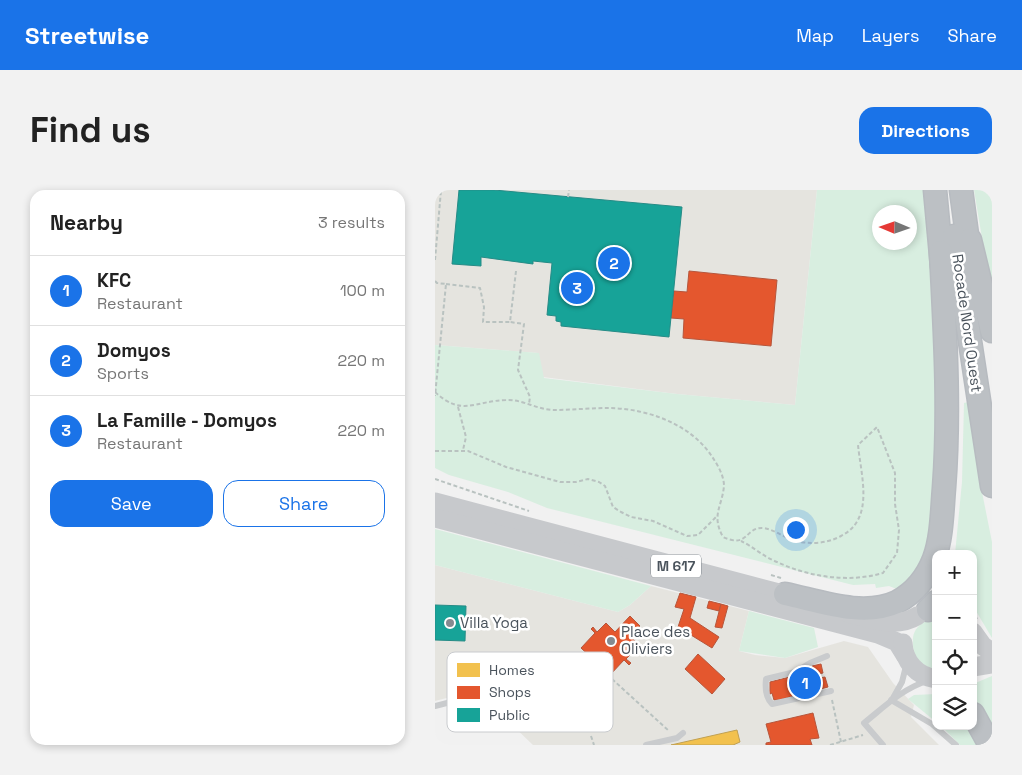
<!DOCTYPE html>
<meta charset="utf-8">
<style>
body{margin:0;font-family:"Space Grotesk",sans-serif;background:#f2f2f2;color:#222}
.controls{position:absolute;right:15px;bottom:15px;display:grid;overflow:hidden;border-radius:10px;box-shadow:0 2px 8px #0003}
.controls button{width:45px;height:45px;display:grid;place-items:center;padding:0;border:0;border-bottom:1px solid #e0e0e0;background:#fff;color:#222;font:25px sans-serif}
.compass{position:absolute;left:437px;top:15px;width:45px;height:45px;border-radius:50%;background:#fff;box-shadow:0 2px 8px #0003;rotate:272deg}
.you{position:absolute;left:360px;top:339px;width:18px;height:18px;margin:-12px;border:4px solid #fff;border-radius:50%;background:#1a73e8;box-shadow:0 0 0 8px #1a73e833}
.badge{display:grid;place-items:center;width:32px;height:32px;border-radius:50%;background:#1a73e8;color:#fff;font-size:16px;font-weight:700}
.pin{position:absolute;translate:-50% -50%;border:2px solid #fff;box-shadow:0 1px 5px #0006}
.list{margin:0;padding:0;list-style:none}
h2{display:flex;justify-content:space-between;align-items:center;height:65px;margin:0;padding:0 20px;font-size:21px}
h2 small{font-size:16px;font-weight:400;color:#767676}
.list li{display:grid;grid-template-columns:32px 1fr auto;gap:15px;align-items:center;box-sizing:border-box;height:70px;padding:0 20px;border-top:1px solid #e0e0e0}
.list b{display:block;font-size:19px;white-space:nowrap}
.list p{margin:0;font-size:16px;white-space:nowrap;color:#767676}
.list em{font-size:16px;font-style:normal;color:#767676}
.actions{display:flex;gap:10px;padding:15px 20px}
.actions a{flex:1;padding:11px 0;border:1px solid #1a73e8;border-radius:15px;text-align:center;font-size:18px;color:#1a73e8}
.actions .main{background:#1a73e8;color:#fff}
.icon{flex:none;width:28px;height:28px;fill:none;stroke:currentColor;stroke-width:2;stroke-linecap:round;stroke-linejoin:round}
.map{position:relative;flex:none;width:557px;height:555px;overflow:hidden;border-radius:15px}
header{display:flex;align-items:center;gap:30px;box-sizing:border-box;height:70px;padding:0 25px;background:#1a73e8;color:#fff}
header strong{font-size:24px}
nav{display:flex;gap:28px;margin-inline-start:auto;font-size:18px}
.intro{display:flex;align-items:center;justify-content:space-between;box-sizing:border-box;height:120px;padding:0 30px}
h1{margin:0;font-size:35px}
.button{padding:12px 22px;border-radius:15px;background:#1a73e8;color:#fff;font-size:18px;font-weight:700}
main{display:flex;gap:30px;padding:0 30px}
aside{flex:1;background:#fff;border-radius:15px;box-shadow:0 2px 8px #0003}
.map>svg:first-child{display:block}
.commercial{fill:#e5e4df}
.green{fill:#d8eee0;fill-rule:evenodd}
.homes{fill:#f2c14e;stroke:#c0a052}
.shops{fill:#e4572e;stroke:#b6563c}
.public{fill:#17a398;stroke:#268b86}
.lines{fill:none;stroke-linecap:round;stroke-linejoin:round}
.highway-casing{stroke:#b7bbc0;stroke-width:25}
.path{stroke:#b9c2c0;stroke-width:2;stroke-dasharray:4 2.5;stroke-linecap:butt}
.lane{stroke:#c9cbcd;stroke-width:6}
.primary{stroke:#c7c9cc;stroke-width:19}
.highway{stroke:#bcc0c4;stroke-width:22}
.poi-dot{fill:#848a90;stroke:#fff;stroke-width:2}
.labels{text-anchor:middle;stroke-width:5;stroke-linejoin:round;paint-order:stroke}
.shield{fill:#fff;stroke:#80878d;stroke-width:1}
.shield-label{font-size:14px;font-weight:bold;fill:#4a535c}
.street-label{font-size:15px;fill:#4a535c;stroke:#fff}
.poi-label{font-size:15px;fill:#4a535c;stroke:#fff;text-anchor:start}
.key{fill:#fff;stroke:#c9cbce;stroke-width:1}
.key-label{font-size:14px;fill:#4a535c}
</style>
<header>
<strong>Streetwise</strong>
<nav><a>Map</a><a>Layers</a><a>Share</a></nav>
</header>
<div class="intro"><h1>Find us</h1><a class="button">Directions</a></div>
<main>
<aside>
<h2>Nearby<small>3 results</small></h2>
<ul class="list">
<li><span class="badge">1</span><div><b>KFC</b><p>Restaurant</p></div><em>100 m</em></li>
<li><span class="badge">2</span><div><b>Domyos</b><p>Sports</p></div><em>220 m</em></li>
<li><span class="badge">3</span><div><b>La Famille - Domyos</b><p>Restaurant</p></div><em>220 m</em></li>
</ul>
<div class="actions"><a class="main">Save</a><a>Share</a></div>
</aside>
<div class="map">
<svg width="557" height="555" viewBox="0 0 557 555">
<rect width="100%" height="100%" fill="#f1f1f1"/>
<!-- commercial -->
<g class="commercial">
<polygon points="0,0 382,0 360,215 242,204 108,187 103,163 0,155"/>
<polygon points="0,375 183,422 195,415 216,396 314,421 304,461 320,465 350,468 409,451 433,457 458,493 479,515 476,527 504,555 98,555 49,508 46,499 0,511"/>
</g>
<!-- green -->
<g class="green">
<path d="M382,0H491L501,90V235L493,365L467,401L454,396L441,398L440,394L418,395L112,318L73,302L14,285L0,278V155L104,163L109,188L242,204L360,215ZM444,22H474V52H444Z"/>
<polygon points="539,0 557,0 557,108"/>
<polygon points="533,212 545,292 557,352 557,448 538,416 538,364 520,364 527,292 529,213"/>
<polygon points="0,339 216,396 195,415 183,422 0,375"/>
<polygon points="314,421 379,438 383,457 350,468 304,461"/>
<path d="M501,426V482L480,469C475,444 477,436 501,426Z"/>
<polygon points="557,486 557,545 538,510 538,494"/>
<polygon points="501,504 501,532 473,509 479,505"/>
<polygon points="506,536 536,536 546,555 525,555"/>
</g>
<!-- homes -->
<polygon class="homes" points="302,540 305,552 298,555 236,555"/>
<!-- shops -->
<g class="shops">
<polygon points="254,81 342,90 336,156 248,148 249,129 236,128 239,101 252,102"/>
<polygon points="245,403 261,407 255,428 284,447 277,458 243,437 249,419 240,417"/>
<polygon points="274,411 286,414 284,421 272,418"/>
<polygon points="286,414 293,416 287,438 280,437"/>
<polygon points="195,426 205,436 195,446 204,456 191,469 196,473 194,475 189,470 175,485 146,458 160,443 156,439 158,437 162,442 171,433 180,442"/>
<polygon points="263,464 290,489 277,504 250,479"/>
<polygon points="386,474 388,483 379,485 377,476"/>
<polygon points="378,481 379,489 390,487 393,497 343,510 339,510 337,503 335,504 335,492"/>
<polygon points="378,523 384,548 375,549 377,555 331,555 331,553 336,552 331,534"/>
</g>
<!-- public -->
<g class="public">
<polygon points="24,0 59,0 247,17 234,147 126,136 126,132 121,131 121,126 112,125 117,73 98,71 98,74 46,67 46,76 17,74"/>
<polygon points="0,415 31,416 30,451 0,450"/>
</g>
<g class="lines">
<!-- highway casing -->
<g class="highway-casing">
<g id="highway">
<polyline points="500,0 507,76"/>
<polyline points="526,0 535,67"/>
<polyline points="519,46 557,296"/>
<polyline points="535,50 557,141"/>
<path d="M350,404C384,411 428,428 462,412C479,403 492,387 499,369C507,348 507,321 509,298C515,219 510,141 506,62"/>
<polyline points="493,420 501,412"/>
<polyline points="538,524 555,555"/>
</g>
</g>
<!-- path -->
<g class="path">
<polyline points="133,7 134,0"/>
<polyline points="0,70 6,0"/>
<polyline points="81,81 75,132 89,134 83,180 95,207 94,214"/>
<polyline points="0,91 2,93 11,94 0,206"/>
<polyline points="11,94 45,98 49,117 48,132 75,132"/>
<path d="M0,202C27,227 39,211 71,210C87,209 103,220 119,220C137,220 155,218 172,218C210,218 254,233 276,265C282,274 289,285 289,296C287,317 276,325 288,347C314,359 310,336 329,338C341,340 352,350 365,352C380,354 393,353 406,346C440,329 426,286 423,255L442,237L460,283V314L464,340L462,363L448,383C414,393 374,387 342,372C329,367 317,356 306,351"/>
<polyline points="23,217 31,247 28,260"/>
<polyline points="0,261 33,261 71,277 125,292 141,292 153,289 164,292 170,296 178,317 186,322 196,327 218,331 252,346 263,345 281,327"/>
<polyline points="0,289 94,321"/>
<polyline points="336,385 346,388"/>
<polyline points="538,422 542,429"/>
<polyline points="177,489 234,541"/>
<polyline points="397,510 406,552"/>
<polyline points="156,546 159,555"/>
<polyline points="395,555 428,545"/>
</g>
<!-- lane -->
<g class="lane">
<path d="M392,466L375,473L360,482L331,489C330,498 331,508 337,514L396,501"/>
<polyline points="458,508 467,492 471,476"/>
<polyline points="456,510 497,534 521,555"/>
<polyline points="0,516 58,501"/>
<polyline points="211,555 242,548 248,543"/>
<path d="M448,555L429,533C449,517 467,499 492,491"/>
</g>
<!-- primary -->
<g class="primary">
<polyline points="0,312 363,408"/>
<polyline points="0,328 443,444 462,452 470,465"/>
<path d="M413,423C435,429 461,439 482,426"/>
<polyline points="538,442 548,456 557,462"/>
<path d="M468,453C469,472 482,486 501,489"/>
<polyline points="538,477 557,474"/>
</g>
<!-- highway -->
<use href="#highway" class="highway"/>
</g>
<!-- markers -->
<g class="poi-dot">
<circle cx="15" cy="433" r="5"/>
<circle cx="176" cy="451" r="5"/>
</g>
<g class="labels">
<!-- shield labels -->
<rect class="shield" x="216" y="364.5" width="50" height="23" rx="4"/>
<g class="shield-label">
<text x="241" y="381">M 617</text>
</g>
<!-- street labels -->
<g class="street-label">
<text transform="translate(532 133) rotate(82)" y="5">Rocade Nord Ouest</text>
</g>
<!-- poi labels -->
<g class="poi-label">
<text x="25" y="438">Villa Yoga</text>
<text x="186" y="447">Place des<tspan x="186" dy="17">Oliviers</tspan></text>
</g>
</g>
<!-- legend -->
<rect x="12" y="462" width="166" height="80" rx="8" class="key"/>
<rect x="22" y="473" width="23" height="14" fill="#f2c14e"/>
<rect x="22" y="496" width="23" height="13" fill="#e4572e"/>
<rect x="22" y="518" width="23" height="14" fill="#17a398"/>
<g class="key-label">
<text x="54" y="485">Homes</text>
<text x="54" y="507">Shops</text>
<text x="54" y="530">Public</text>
</g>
</svg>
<div class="controls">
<button>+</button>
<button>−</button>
<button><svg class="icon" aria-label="locate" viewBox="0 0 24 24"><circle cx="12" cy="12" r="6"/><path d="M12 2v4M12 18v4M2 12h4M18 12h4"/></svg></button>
<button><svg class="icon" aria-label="layers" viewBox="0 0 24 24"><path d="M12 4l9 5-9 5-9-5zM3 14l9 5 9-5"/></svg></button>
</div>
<svg class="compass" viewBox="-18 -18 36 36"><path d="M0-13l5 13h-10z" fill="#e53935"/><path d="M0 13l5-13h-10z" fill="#767676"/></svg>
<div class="you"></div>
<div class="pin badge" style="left:370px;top:493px">1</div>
<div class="pin badge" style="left:179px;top:73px">2</div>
<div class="pin badge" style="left:142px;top:98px">3</div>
</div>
</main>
